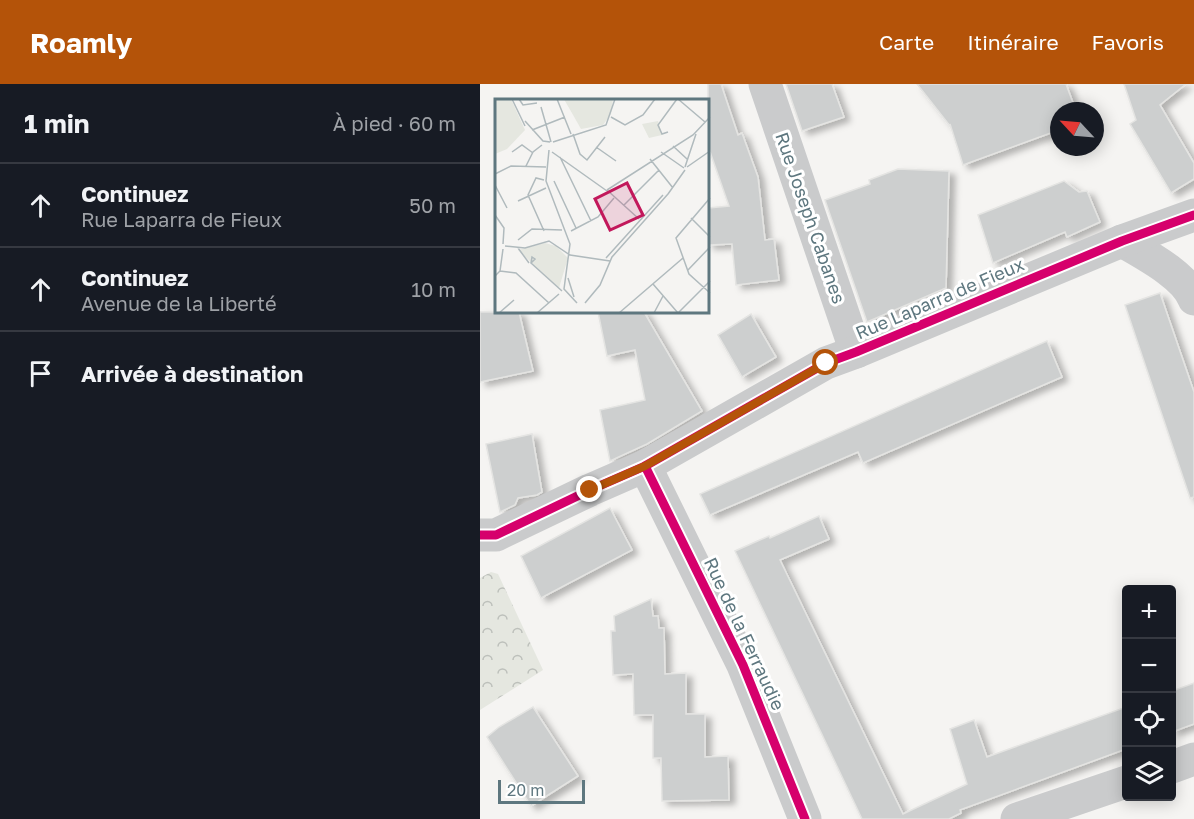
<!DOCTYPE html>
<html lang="fr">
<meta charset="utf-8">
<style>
body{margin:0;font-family:"Golos Text",sans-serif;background:#20242c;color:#f1f3f6}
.controls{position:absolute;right:18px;bottom:18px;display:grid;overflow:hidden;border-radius:6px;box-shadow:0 3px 15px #0003}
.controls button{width:54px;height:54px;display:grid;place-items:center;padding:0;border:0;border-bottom:2px solid #363941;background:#171b24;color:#f1f3f6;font:30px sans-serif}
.compass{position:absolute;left:570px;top:18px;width:54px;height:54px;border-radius:50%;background:#171b24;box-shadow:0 3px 15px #0003;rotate:296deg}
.scale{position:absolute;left:18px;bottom:15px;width:87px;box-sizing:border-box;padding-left:6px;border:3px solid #5e777f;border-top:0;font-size:16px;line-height:21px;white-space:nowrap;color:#5e777f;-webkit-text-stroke:4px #fff;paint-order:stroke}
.stop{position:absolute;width:18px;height:18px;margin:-14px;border:4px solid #b45309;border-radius:50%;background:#fff}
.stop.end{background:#b45309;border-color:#fff;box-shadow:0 2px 6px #0008}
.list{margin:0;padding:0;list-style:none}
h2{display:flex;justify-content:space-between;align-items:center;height:78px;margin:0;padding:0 24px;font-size:26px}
h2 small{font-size:20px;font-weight:400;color:#9ea1a6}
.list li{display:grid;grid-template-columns:39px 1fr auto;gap:18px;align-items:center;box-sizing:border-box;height:84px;padding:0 24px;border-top:2px solid #363941}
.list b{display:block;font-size:22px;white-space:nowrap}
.list p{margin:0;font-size:20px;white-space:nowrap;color:#9ea1a6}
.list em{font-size:20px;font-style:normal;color:#9ea1a6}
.icon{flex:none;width:33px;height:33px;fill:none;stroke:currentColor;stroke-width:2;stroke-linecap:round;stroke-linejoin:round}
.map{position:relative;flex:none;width:714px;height:735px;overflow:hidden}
header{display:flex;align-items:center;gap:36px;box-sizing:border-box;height:84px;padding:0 30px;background:#b45309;color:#fff}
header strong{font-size:28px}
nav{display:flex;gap:33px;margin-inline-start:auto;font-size:21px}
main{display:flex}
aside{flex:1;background:#171b24}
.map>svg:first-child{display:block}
.forest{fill:url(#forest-crowns)}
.building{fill:#cdcfcf;stroke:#e4e4e2;stroke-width:1.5;filter:url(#shadow)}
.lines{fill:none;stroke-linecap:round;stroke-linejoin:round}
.minor{stroke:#cacbcc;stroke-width:33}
.cycleway-casing{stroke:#fff;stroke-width:13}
.cycleway{stroke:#d6006c;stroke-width:9}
.route{stroke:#b45309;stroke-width:8}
.labels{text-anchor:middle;stroke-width:6;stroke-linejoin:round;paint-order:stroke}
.street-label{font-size:18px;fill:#5e777f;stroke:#fff}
.inset-road{fill:none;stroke:#b0babd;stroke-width:1.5}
.view{fill:#c2185b;fill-opacity:0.15;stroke:#c2185b;stroke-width:3}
.inset-edge{fill:none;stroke:#5e777f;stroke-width:3}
</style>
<header>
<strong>Roamly</strong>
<nav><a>Carte</a><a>Itinéraire</a><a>Favoris</a></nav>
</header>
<main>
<aside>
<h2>1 min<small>À pied · 60 m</small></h2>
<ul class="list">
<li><svg class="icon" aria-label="ahead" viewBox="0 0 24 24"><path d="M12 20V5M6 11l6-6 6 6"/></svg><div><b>Continuez</b><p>Rue Laparra de Fieux</p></div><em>50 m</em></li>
<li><svg class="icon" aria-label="ahead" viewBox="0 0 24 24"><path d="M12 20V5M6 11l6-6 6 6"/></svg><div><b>Continuez</b><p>Avenue de la Liberté</p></div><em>10 m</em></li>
<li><svg class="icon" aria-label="arrive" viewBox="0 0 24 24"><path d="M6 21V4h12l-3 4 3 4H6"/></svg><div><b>Arrivée à destination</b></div></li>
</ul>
</aside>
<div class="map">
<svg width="714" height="735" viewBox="0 0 714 735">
<defs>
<pattern id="forest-crowns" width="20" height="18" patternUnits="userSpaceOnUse" patternTransform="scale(1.5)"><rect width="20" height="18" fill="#e5e7e0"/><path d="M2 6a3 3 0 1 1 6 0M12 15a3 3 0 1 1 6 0" fill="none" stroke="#bdc0bb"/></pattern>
<filter id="shadow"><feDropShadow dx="6" dy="4" stdDeviation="3" flood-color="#0004"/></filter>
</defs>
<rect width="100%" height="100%" fill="#f5f4f2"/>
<!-- forest -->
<polygon class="forest" points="11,488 18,490 63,586 0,626 0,494"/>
<!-- building -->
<g class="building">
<polygon points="228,0 241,0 258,51 262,49 278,93 285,156 294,155 299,196 256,201 252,160 228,161 228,124 249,122 228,62"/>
<polygon points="306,0 352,0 364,33 322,47"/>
<polygon points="437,0 586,0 596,27 579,27 579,46 483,81 470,40 470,42"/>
<polygon points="644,0 706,0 680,21 714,79 714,95 691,109 650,40 656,36"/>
<polygon points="418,85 469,87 466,204 387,238 345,116 390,100 389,96"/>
<polygon points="584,97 599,108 607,107 620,138 587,153 585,148 513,179 498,131"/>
<polygon points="680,209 714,308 714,413 710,414 645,221"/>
<polygon points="0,228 39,228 53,287 0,298"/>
<polygon points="118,228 164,228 222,327 167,360 130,377 120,326 165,316 155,266 127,272"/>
<polygon points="271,230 296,273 262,293 238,251"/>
<polygon points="567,257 582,293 383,379 378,368 230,431 220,410"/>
<polygon points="52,350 62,408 57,411 38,414 35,421 20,428 6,360"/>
<polygon points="130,424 152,466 61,514 41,472"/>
<polygon points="339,432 349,455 300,476 423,730 487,700 470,645 494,636 507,673 646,623 646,665 480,726 481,729 469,735 382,735 255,467 289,452 290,454"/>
<polygon points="171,515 173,532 178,532 179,544 184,544 185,590 206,589 206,630 225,630 225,673 248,672 249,716 182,717 181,674 173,674 173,631 154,631 153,590 133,591 131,547 135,547 134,532"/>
<polygon points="714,599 714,640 692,648 692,607"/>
<polygon points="53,623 98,692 51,722 7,653 19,643"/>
</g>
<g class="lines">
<!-- minor -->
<g class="minor">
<polyline points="285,0 376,268"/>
<path d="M642,157C664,170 705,191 714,215"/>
<polyline points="165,382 263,581 325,735"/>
<polyline points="0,451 16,451 110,406 165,382 346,279 376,268 642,157 714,131"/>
<polyline points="692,683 714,675"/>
<polyline points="537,735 646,698"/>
</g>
<!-- cycleway casing -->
<g class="cycleway-casing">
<g id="cycleway">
<polyline points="165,382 263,581 325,735"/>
<polyline points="0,451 16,451 110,406 165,382 346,279 376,268 642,157 714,131"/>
</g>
</g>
<!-- cycleway -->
<use href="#cycleway" class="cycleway"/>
</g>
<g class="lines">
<!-- route -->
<polyline class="route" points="110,406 165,382 346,279"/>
</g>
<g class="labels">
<!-- street labels -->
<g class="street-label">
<text transform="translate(330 134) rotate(71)" y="6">Rue Joseph Cabanes</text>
<text transform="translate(460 215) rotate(-23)" y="6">Rue Laparra de Fieux</text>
<text transform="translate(264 550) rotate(65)" y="6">Rue de la Ferraudie</text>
</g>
</g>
<!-- overview -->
<g transform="translate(15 15)">
<rect width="214" height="214" fill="#f5f4f2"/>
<path d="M0,0H16L30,31L12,50L0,55Z" fill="#e5e7e0"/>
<path d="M69,0H118L116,15L108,26L86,30ZM50,144L61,147L73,159L64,189L23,151Z" fill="#e5e7e0"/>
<path d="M69,0H106L112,8L94,21L82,20ZM163,22L167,36L154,39L147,25Z" fill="#e5e7e0"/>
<path class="inset-road" d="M17,0L30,27M24,0L28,6L42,4M62,0L76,35M183,0L210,23M46,8L56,43M116,18L130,26L148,16L160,0M30,22L48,42L55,43M37,31L70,18M173,33L167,35L163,26L182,0M78,35L85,55L92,61L110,38M58,43L111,26L120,0M178,47L192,60M101,48L121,62M54,51L51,82L75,145L69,190L82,204M17,53L27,46L38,54M57,53L112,92M166,53L189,69M65,58L96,122M155,60L178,89M31,67L38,53L47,46M190,68L201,35M192,68L215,52M0,75L16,67L51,68M49,81L41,79L33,96L49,132M59,82L81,129M0,86L12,109M112,91L198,36L215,18M112,91L144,120M173,95L190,71M215,99L181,139L194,175L215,194M23,102L51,89M129,106L164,71M0,116L9,129L8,145M196,119L215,138M76,132L103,118L119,99M23,141L37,130L67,131M10,147L30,149L54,142L75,156L115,162M23,149L34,164M111,159L168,96M36,164L37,158L40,160L36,164L67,192M193,171L215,148M5,172L21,174L54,204M0,177L5,172L8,150M73,179L79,198M158,185L183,214M90,204L105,186L117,158L173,95M4,214L19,201M42,214L64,195M124,214L188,159M159,214L168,197M183,214L215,182"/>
<path class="view" d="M132,84L148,116L115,131L100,100Z"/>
<rect width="214" height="214" class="inset-edge"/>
</g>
</svg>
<div class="controls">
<button>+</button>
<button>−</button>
<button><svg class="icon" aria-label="locate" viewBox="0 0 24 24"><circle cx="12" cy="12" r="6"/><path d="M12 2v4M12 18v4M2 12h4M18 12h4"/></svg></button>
<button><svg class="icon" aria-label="layers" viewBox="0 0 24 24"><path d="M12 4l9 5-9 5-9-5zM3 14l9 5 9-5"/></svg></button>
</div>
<svg class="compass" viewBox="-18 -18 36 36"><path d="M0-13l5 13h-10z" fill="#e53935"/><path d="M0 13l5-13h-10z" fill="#9ea1a6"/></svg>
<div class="scale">20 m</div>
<div class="stop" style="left:346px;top:279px"></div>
<div class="stop end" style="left:110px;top:406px"></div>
</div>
</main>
